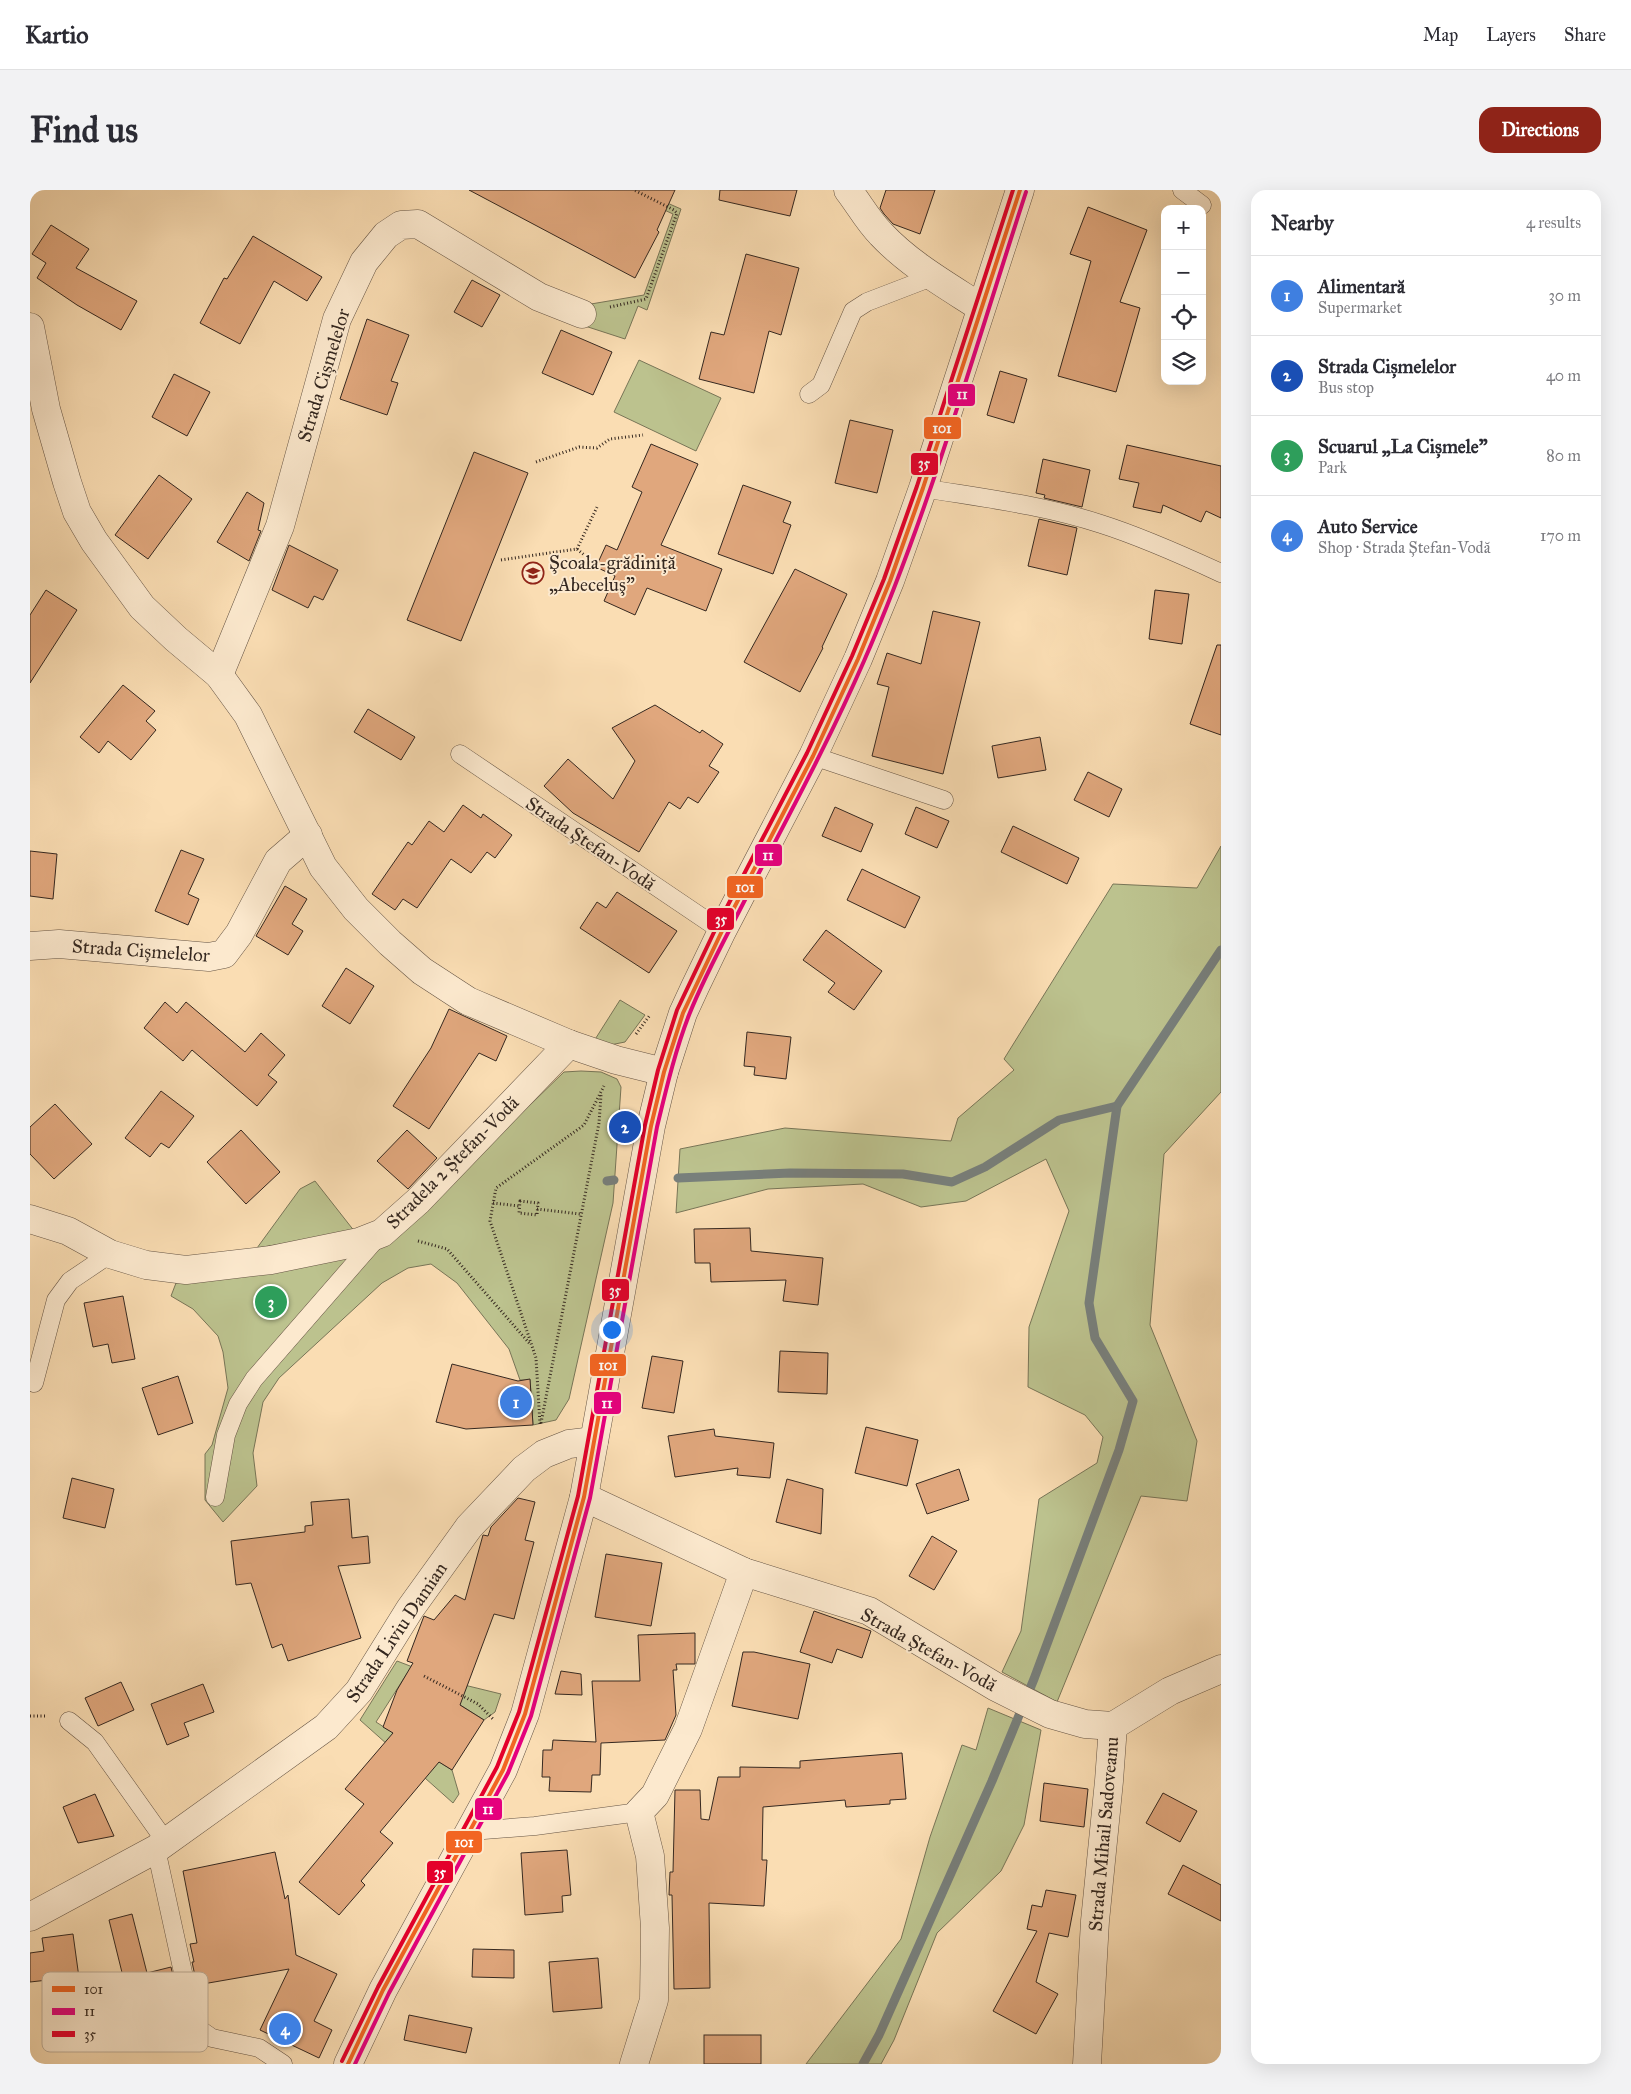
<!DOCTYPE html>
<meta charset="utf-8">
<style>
body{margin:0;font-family:"IM FELL Great Primer",serif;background:#f2f2f3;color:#2b2b33}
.controls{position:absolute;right:15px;top:15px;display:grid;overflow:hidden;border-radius:10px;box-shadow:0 5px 20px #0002}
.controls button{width:45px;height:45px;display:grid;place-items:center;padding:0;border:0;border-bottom:1px solid #e1e1e2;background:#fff;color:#2b2b33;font:25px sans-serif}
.you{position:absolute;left:581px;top:1139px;width:18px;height:18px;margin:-12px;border:4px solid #fff;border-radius:50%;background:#1a73e8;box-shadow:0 0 0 8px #1a73e833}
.badge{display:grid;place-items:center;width:32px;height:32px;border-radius:50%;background:#8f2418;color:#fff;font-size:16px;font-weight:700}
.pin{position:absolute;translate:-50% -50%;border:2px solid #fff;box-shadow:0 1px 5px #0006}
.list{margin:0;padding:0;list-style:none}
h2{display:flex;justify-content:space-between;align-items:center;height:65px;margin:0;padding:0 20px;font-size:21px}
h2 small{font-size:16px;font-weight:400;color:#7c7c81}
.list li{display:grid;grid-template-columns:32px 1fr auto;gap:15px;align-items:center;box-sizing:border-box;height:80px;padding:0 20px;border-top:1px solid #e1e1e2}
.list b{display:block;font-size:19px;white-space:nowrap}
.list p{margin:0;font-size:16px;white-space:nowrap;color:#7c7c81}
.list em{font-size:16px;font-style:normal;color:#7c7c81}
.icon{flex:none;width:28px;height:28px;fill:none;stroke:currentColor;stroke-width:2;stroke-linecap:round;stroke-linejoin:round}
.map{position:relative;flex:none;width:1191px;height:1874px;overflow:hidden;border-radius:15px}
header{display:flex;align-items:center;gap:30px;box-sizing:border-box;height:70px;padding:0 25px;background:#fff;border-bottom:1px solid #e1e1e2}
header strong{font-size:24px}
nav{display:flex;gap:28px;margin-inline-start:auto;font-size:18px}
.intro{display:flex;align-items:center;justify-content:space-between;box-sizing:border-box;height:120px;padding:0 30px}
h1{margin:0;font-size:35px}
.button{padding:12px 22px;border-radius:15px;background:#8f2418;color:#fff;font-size:18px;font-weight:700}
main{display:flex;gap:30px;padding:0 30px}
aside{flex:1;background:#fff;border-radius:15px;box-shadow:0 5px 20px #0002}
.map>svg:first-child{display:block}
.green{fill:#bcc28e;stroke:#787557}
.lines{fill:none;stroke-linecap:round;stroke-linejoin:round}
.stream{stroke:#787f7b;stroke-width:9}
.building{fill:#e0a77d;stroke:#352820}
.service-casing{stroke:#665545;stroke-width:19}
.minor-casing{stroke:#665545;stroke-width:29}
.tertiary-casing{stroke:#665545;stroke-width:29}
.path{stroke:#352820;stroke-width:3;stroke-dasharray:1 2.5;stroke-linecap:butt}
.service{stroke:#fce9ce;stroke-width:18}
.minor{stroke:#fce9ce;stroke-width:28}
.tertiary{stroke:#fce9ce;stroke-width:28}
.bus-1-casing{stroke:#fce9ce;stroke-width:8}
.bus-2-casing{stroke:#fce9ce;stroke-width:8}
.bus-3-casing{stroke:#fce9ce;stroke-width:8}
.bus-1{stroke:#f26522;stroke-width:4}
.bus-2{stroke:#e5007d;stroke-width:4}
.bus-3{stroke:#e4002b;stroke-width:4}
.labels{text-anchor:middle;stroke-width:4;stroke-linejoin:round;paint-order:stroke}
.street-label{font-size:19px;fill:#352820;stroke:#fce9ce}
.poi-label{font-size:19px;fill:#352820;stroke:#fce9ce;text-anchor:start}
.key{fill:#fce9ce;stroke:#c0af9a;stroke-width:1}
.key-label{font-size:14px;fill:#352820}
.line-badge{stroke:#fce9ce;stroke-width:2}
.badge-label{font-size:14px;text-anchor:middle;font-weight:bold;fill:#fff}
</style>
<header>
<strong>Kartio</strong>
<nav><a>Map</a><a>Layers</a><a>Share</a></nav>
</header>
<div class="intro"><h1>Find us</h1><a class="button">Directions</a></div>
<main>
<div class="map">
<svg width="1191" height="1874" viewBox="0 0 1191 1874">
<rect width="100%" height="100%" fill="#faddb3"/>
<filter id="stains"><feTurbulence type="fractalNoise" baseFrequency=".004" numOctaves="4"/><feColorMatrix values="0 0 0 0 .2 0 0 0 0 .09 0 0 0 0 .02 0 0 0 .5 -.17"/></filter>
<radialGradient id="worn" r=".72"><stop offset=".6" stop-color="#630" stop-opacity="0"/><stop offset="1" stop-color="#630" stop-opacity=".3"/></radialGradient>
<!-- green -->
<g class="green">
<polygon points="612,2 651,19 617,120 608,116 595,149 555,136 561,114 614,105 643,24 615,11"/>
<polygon points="609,170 691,208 666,261 584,222"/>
<polygon points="1191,656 1191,902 1134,964 1120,1135 1167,1251 1157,1311 1111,1306 1027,1512 972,1482 991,1441 1009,1309 1067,1273 1073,1247 1055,1225 998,1197 999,1137 1039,1021 1016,969 936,1011 891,1017 833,994 738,999 646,1023 650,959 755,938 921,951 928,928 984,880 974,869 1083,694 1167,698"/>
<polygon points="590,810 615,825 595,852 580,855 564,851"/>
<polygon points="551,881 571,882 587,889 591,897 583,1013 539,1209 526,1230 503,1235 500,1190 490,1190 479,1159 427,1093 401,1074 378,1078 352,1093 249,1188 233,1212 223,1263 227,1296 193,1332 175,1310 175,1264 182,1255 198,1198 193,1162 188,1146 163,1119 141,1106 146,1093 325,1063 364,1047 534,882"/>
<polygon points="285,991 325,1042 227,1058 270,999"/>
<polygon points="367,1471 422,1492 471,1504 465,1522 454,1530 378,1482 346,1532 422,1580 429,1604 423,1613 330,1530"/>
<polygon points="958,1518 1011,1540 994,1635 971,1681 907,1743 864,1850 851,1874 776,1874 871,1749 900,1647 932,1555 946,1560"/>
</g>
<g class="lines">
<!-- stream -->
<g class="stream">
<polyline points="648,988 760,983 873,984 922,992 955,977 1029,930 1087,916"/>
<polyline points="577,991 584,990"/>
<polyline points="833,1874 849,1845 962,1591 1004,1489 1089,1260 1103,1211 1065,1148 1059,1113 1087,916 1191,760"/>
</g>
</g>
<!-- building -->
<g class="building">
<polygon points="439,0 645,0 627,40 629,42 605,88"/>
<polygon points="690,0 767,0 760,26 689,10"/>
<polygon points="856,0 905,0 890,44 863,34 854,24 850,18"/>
<polygon points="1058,17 1117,40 1090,112 1110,118 1086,202 1028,186 1061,71 1040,64"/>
<polygon points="21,35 59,59 46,78 107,111 91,140 47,115 7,88 16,73 2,64"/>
<polygon points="223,46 292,87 277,111 244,91 210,154 170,133 194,88 197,89"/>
<polygon points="716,64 769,78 751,145 739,141 724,203 669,189 681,142 694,145"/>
<polygon points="442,90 470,105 452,137 424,122"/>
<polygon points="337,129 379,145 361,191 368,193 357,225 310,209"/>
<polygon points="531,140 582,162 563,205 512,183"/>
<polygon points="970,181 997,189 984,233 957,225"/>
<polygon points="144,184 180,202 157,246 122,227"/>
<polygon points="820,230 863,240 847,303 805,293"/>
<polygon points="621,254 668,274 631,355 692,379 676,421 617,398 605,425 574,411 585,386 566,377 576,355 587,360 612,302 602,297"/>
<polygon points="1097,255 1191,276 1191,328 1176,321 1171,332 1133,315 1131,323 1103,317 1109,293 1089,289"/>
<polygon points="444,262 498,283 431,451 377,430"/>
<polygon points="1013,269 1060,280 1052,317 1014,308 1015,305 1006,303"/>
<polygon points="129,285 162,309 118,369 85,345"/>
<polygon points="713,295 761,312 753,332 761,335 743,384 688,364"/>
<polygon points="217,302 234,313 228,340 231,341 219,371 187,352"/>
<polygon points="1009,329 1047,338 1037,385 998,376"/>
<polygon points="259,355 308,380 293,410 284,406 278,418 242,400"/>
<polygon points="765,379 817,404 792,457 793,458 770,502 714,472"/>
<polygon points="16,400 47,420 0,493 0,425"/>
<polygon points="1125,400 1159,404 1152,454 1119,449"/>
<polygon points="903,421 950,432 913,584 842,566 859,497 847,494 857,463 891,474"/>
<polygon points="1187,455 1191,455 1191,545 1160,534"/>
<polygon points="93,495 125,521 116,531 126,540 101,570 78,551 69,563 50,547"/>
<polygon points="625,515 670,543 672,540 693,554 679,576 689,582 668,613 658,607 650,619 639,612 609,662 543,623 514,596 538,569 583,609 605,571 582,538"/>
<polygon points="338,519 385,547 371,570 324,542"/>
<polygon points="1010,547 1016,580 968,588 962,556"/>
<polygon points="1058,582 1092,599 1079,627 1044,610"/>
<polygon points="433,615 451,628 453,624 482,645 465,668 457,662 441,683 421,669 387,718 373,709 365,720 342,704 378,652 382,655 399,631 414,642"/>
<polygon points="805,617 843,634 831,662 792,646"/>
<polygon points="886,617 919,631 907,658 875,644"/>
<polygon points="983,636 1049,668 1037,694 971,662"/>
<polygon points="151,660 174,669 158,704 169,709 158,735 125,721"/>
<polygon points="0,661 27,664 23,709 0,706"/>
<polygon points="832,679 890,707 875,738 817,710"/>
<polygon points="255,696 277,709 262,734 273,741 258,765 226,746"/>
<polygon points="587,702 647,741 619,783 550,738 567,712 576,718"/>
<polygon points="796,740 852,781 824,820 798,802 805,793 773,770"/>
<polygon points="316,778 344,796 320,834 292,816"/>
<polygon points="135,812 147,823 156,812 215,862 231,843 255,865 238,885 247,892 227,916 162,860 153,871 114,838"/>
<polygon points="419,819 477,846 466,871 449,863 399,939 363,916 401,858"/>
<polygon points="717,842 761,847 756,889 724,885 725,877 714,876"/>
<polygon points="131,901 164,926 139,958 131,953 120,967 95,948"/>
<polygon points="25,914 62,954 24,989 0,964 0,937"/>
<polygon points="211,940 250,982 216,1014 177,972"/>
<polygon points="377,940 407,968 378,999 347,971"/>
<polygon points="720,1038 721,1061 793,1068 788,1115 753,1111 756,1090 681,1092 680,1073 665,1073 664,1039"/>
<polygon points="93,1106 105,1169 82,1173 78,1154 63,1157 54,1113"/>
<polygon points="750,1161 798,1163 797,1204 748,1202"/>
<polygon points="622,1166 653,1171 644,1223 612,1218"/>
<polygon points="422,1174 488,1191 500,1189 503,1235 436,1239 406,1232"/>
<polygon points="148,1186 163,1233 128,1245 112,1198"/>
<polygon points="836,1237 888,1250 877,1296 825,1283"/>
<polygon points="684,1239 685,1246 744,1253 740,1288 707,1285 708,1278 645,1287 638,1246"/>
<polygon points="929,1279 939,1310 897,1324 886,1294"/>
<polygon points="42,1288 84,1299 75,1338 33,1328"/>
<polygon points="757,1289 793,1299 791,1344 746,1332"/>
<polygon points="488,1308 505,1312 495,1350 504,1352 484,1429 464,1424 430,1515 454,1530 422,1580 409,1572 350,1642 363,1653 331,1691 335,1695 309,1725 269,1692 334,1614 315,1599 363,1543 353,1537 367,1500 383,1473 377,1471 394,1426 404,1430 425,1405 435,1410 453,1345 458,1346 461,1337"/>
<polygon points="319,1309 322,1348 338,1346 340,1373 308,1376 331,1448 258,1471 252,1454 242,1458 221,1393 206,1395 201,1351 275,1342 275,1336 283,1335 281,1312"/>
<polygon points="902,1346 927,1361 904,1400 879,1386"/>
<polygon points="576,1364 632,1373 621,1436 565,1427"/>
<polygon points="784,1421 841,1441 832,1468 807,1459 802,1473 770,1462"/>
<polygon points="665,1443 665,1474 646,1474 647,1480 643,1480 646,1525 635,1550 571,1553 570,1585 562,1585 561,1602 519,1601 520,1587 512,1587 513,1560 522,1560 523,1550 566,1552 562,1491 610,1491 608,1445"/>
<polygon points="713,1462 724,1462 780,1474 768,1529 702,1516"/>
<polygon points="531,1481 551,1484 552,1505 525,1504"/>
<polygon points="91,1492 104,1520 68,1536 55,1508"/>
<polygon points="173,1494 184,1522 154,1533 159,1546 137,1555 121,1514"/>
<polygon points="872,1563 876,1609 860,1610 860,1614 816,1617 815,1610 733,1617 732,1670 737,1670 734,1716 679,1713 680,1798 644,1799 642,1705 639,1705 640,1682 643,1682 645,1600 670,1600 671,1629 679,1630 688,1587 710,1587 710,1577 770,1578 770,1571"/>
<polygon points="1014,1593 1058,1599 1054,1637 1010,1631"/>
<polygon points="1133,1603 1167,1621 1150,1652 1116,1633"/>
<polygon points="65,1604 84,1646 48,1653 33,1617"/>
<polygon points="537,1660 541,1705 532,1706 533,1722 495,1725 491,1663"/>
<polygon points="245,1662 255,1709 258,1705 266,1765 307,1784 284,1831 302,1840 289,1868 230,1840 259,1779 167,1795 162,1772 164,1772 160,1754 167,1753 153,1681"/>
<polygon points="1153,1675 1191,1695 1191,1731 1138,1704"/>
<polygon points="1016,1700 1046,1705 1038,1747 1019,1743 1006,1792 1028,1804 1006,1844 963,1821 1007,1741 997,1739 1002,1715 1012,1717"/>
<polygon points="102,1724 117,1783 141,1777 146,1799 142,1799 147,1820 104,1831 79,1730"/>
<polygon points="43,1744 50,1795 19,1800 18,1790 0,1792 0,1763 14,1761 12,1748"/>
<polygon points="443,1759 484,1760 484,1788 442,1787"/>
<polygon points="568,1768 572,1818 523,1822 519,1772"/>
<polygon points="379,1825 442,1838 436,1863 374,1850"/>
<rect x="674" y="1845" width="57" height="29"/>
</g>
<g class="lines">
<!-- service casing -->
<g class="service-casing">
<g id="service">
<polyline points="1152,0 1172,15"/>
<polyline points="779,204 791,195 823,121 837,112 902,87"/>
<path d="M893,298C953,308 1013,315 1071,334C1112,347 1152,365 1191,383"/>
<polyline points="430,564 692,741"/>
<polyline points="783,566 914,610"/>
<polyline points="4,1193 26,1110 40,1091 80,1064"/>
<polyline points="185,1307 196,1245 208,1214 224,1189 346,1049"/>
<polyline points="39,1531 65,1552 136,1652"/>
<polyline points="441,1641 505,1636 609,1622"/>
<polyline points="126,1659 161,1819 169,1839 182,1848 229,1858 253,1874"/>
</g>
</g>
<!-- minor casing -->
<g class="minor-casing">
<g id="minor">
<path d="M818,0C829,14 838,31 851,44C879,74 916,95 950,117"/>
<polyline points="0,137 16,219 37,292 47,322 64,351 112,417 146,449 189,485 218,525 293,677 326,719 360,753 392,781 438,811 539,854 586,870 634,882"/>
<polyline points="189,485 250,336 307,129 334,72 356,45 371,35 388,34 509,107 552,124"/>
<polyline points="0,756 29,754 179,767 194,764 209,744 248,671 278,645"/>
<polyline points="0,1029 38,1041 80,1064 116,1075 156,1080 241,1070 329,1052 352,1043 388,1011 539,854"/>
<polyline points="554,1307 714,1382 839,1421 966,1497 1020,1524 1055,1534 1083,1536"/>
<polyline points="1083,1536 1140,1501 1191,1479"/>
<polyline points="0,1727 126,1659 296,1537 329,1501 380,1419 439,1337 494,1279 514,1264 539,1254 564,1251"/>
<polyline points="604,1874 624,1810 625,1738 620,1666 609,1622 625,1605 658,1539 714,1382"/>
<polyline points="1057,1874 1065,1731 1079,1591 1083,1536"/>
</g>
</g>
<!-- tertiary casing -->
<g class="tertiary-casing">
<polyline id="tertiary" points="318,1874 353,1800 473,1580 495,1524 554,1307 621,936 634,882 653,823 665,797 692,741 783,566 828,469 860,391 893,298 990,0"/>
</g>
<!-- path -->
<g class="path">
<polyline points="580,117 616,109 647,23 644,20 604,0"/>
<polyline points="506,272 549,257 567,258 580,249 613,245"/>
<polyline points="547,359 568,315"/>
<polyline points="471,370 547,359 558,368 562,380"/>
<polyline points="606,844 620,825"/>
<polygon points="490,1011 508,1013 507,1025 489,1023"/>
<polyline points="463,1013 489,1016"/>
<polyline points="507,1019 550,1024"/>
<polyline points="388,1051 417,1059 500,1154"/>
<polyline points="511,1233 569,933 571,905"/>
<polyline points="510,1234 506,1168 460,1031 466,998 554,935 574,896"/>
<polyline points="394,1486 448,1514 463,1529"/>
<polyline points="0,1526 17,1526"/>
</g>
<!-- service -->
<use href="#service" class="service"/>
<!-- minor -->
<use href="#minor" class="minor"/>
<!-- tertiary -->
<use href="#tertiary" class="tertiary"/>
<!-- bus-1 casing -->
<g class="bus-1-casing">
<polyline id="bus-1" points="318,1874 353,1800 473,1580 495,1524 554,1307 621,936 634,882 653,823 692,741 783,566 828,469 860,391 893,298 990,0"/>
</g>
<!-- bus-2 casing -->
<g class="bus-2-casing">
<path id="bus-2" d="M325,1874L359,1803L478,1583L501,1526L560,1308L627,937C636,900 645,861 659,825C676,782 700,740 721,698C760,623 800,549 834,471C900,320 945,158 996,2"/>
</g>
<!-- bus-3 casing -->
<g class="bus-3-casing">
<polyline id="bus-3" points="312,1871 348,1797 467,1577 489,1522 548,1306 615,935 628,880 647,820 686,738 777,563 822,466 854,389 887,296 983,0"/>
</g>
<!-- bus-1 -->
<use href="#bus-1" class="bus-1"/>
<!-- bus-2 -->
<use href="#bus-2" class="bus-2"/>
<!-- bus-3 -->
<use href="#bus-3" class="bus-3"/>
</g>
<!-- icons -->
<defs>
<g id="school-ring" transform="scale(1.125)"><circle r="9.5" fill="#fce9ce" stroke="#8f2418" stroke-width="1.5"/><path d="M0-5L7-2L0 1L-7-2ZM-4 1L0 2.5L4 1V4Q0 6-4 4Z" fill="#8f2418"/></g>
</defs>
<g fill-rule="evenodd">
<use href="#school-ring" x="503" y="383"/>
</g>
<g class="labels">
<!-- street labels -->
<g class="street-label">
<text transform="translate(293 185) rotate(-73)" y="7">Strada Cișmelelor</text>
<text transform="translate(561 653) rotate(34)" y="7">Strada Ștefan-Vodă</text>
<text transform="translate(111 760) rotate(4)" y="7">Strada Cișmelelor</text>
<text transform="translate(422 972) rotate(-45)" y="7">Stradela 2 Ștefan-Vodă</text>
<text transform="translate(366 1442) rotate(-56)" y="7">Strada Liviu Damian</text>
<text transform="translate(899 1459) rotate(29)" y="7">Strada Ștefan-Vodă</text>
<text transform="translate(1073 1644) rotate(-85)" y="7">Strada Mihail Sadoveanu</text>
</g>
<!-- poi labels -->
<g class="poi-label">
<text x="519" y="379">Şcoala-grădiniţă<tspan x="519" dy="22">„Abeceluş”</tspan></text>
</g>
</g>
<!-- legend -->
<rect x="12" y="1782" width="166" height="80" rx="8" class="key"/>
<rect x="22" y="1796" width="23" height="6" fill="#f26522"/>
<rect x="22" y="1818" width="23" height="7" fill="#e5007d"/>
<rect x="22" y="1841" width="23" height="6" fill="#e4002b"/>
<g class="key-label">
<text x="54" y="1804">101</text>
<text x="54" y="1826">11</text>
<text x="54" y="1849">35</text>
</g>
<g class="line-badge">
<rect x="917" y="193" width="29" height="24" rx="5" fill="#e5007d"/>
<rect x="893" y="226" width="39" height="24" rx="5" fill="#f26522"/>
<rect x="880" y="262" width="29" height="24" rx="5" fill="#e4002b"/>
<rect x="724" y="653" width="29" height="24" rx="5" fill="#e5007d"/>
<rect x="696" y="685" width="38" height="24" rx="5" fill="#f26522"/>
<rect x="676" y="717" width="29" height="24" rx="5" fill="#e4002b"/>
<rect x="571" y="1088" width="29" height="24" rx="5" fill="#e4002b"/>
<rect x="559" y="1163" width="38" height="24" rx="5" fill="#f26522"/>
<rect x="563" y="1201" width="29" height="24" rx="5" fill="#e5007d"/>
<rect x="444" y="1607" width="29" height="24" rx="5" fill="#e5007d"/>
<rect x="415" y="1640" width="38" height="24" rx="5" fill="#f26522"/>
<rect x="396" y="1670" width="28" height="24" rx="5" fill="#e4002b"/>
</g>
<g class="badge-label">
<text x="932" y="209">11</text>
<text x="912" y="243">101</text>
<text x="894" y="278">35</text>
<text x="738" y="670">11</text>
<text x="715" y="702">101</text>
<text x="691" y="734">35</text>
<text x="585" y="1105">35</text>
<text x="578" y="1180">101</text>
<text x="577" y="1218">11</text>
<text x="458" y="1624">11</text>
<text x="434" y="1657">101</text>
<text x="410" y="1687">35</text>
</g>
<rect width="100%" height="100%" filter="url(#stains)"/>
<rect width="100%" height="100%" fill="url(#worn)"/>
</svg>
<div class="controls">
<button>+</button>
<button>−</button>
<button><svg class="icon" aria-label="locate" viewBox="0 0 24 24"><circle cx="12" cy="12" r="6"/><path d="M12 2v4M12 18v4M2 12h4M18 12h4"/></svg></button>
<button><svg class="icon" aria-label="layers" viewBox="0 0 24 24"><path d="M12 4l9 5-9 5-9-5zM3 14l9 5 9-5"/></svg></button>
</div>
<div class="you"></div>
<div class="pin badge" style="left:486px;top:1212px;background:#3f7fe0">1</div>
<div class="pin badge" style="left:595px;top:937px;background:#1a4fb4">2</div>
<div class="pin badge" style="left:241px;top:1112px;background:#2e9e5b">3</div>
<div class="pin badge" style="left:255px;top:1839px;background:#3f7fe0">4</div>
</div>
<aside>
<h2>Nearby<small>4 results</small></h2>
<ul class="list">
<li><span class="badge" style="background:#3f7fe0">1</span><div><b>Alimentară</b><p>Supermarket</p></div><em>30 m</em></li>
<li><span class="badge" style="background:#1a4fb4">2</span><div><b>Strada Cișmelelor</b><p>Bus stop</p></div><em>40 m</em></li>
<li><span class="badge" style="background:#2e9e5b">3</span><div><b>Scuarul „La Cișmele”</b><p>Park</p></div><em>80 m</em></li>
<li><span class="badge" style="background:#3f7fe0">4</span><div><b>Auto Service</b><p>Shop · Strada Ștefan-Vodă</p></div><em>170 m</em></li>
</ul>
</aside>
</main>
